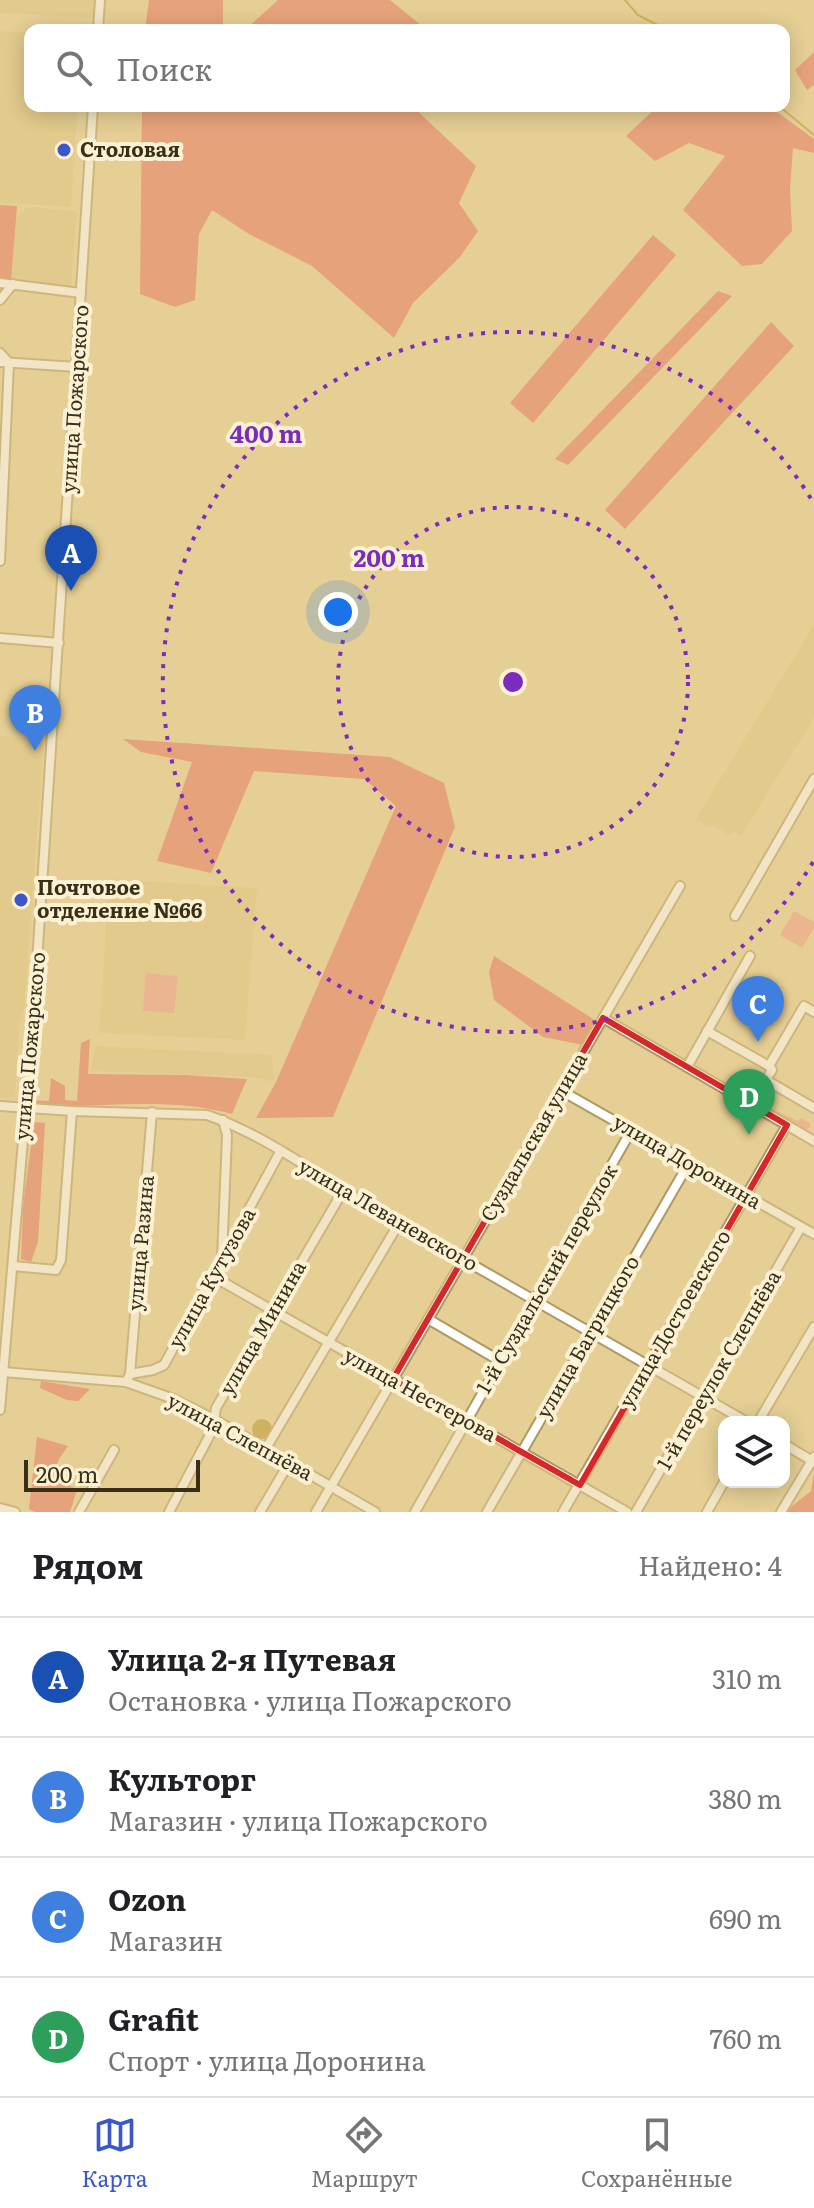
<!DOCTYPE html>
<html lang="ru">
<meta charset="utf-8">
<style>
body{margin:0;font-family:Literata,serif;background:#f6f6f6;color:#202124}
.controls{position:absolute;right:24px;bottom:24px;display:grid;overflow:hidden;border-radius:16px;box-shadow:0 4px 20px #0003}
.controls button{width:72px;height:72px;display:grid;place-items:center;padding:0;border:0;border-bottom:2px solid #e0e0e0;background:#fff;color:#202124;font:40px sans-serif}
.scale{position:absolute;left:24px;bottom:20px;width:176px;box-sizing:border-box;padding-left:8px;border:4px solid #382f18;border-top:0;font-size:22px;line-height:28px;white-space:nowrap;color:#382f18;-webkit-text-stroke:6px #fdf1d4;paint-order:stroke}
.you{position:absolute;left:338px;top:612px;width:28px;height:28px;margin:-20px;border:6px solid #fff;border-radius:50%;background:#1a73e8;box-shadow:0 0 0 12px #1a73e833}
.badge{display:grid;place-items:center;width:52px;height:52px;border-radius:50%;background:#3b57c9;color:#fff;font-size:26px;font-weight:700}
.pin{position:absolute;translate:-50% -66px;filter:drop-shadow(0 2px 4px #0008)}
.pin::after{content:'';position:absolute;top:42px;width:28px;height:24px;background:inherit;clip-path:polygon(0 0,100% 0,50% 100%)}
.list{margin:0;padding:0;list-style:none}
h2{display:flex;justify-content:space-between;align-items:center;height:104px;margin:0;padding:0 32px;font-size:34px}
h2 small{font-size:26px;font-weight:400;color:#757577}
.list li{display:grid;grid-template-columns:52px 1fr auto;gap:24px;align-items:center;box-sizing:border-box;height:120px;padding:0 32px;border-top:2px solid #e0e0e0}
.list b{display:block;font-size:30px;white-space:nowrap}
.list p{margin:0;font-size:26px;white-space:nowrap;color:#757577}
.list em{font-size:26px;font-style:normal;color:#757577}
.icon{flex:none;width:44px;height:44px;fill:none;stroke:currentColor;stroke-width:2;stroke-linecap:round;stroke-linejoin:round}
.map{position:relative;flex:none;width:814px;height:1512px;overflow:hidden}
.search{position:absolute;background:#fff;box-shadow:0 4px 20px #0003;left:24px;right:24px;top:24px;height:88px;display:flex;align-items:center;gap:20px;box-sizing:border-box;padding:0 28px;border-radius:16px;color:#757577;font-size:30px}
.sheet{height:584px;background:#fff}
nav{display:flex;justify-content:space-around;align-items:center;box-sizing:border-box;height:112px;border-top:2px solid #e0e0e0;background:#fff;font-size:22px;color:#757577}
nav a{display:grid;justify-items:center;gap:4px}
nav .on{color:#3b57c9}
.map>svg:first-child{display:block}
.built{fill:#dec482}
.green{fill:#f29487}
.forest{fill:#e66a5c}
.water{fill:#b28e22}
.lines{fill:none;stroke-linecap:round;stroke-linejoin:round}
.stream{stroke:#b28e22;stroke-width:2}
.minor-casing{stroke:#af9861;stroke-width:12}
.minor{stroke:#fff;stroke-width:8}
.marked{fill:none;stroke:#d62828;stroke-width:6;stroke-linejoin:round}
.ring{fill:none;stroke:#7b2cbf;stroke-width:4;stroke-dasharray:4 8}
.poi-dot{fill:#3b57c9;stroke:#fdf1d4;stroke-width:3}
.labels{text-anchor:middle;stroke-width:8;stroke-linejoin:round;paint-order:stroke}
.poi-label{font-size:20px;font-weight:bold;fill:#382f18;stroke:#fdf1d4;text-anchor:start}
.street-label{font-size:20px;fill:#382f18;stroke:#fdf1d4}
.centre{fill:#7b2cbf;stroke:#fdf1d4;stroke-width:4}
.ring-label{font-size:24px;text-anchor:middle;font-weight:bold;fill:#7b2cbf;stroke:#fdf1d4;stroke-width:8;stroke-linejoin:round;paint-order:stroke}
</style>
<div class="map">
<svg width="814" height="1512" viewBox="0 0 814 1512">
<rect width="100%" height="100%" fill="#e6cf95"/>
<!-- built -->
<g class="built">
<polygon points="0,0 97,0 95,18 0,13"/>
<polygon points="0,31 30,33 30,106 78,106 71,207 0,203"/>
<polygon points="28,207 77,211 71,288 11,281 16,217"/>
<polygon points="814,624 814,718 741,836 735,832 728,835 715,826 708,827 696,819"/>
<polygon points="0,736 44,740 24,1009 19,1021 15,1098 0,1097"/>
<polygon points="109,879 257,888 245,1040 99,1033"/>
<polygon points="95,1046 272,1055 274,1082 253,1077 91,1071"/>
</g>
<!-- green -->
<g class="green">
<polygon points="794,911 814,922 814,928 802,948 780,935"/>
<polygon points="146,973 178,976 174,1013 143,1011"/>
<polygon points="768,1107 798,1121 801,1118 810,1123 810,1127 804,1132 766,1110"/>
</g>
<!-- forest -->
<g class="forest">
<polygon points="149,0 223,0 223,29 229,30 145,30"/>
<polygon points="278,0 390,0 427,30 245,30"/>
<polygon points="814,52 814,85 807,90 795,70"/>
<polygon points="142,106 412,106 476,166 459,203 478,231 460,257 413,303 394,338 312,266 249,234 212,210 199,234 195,300 175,307 140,294"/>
<polygon points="658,106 769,106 814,139 814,153 793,148 790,189 792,231 762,264 742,266 683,210 725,156 689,143 655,161 626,136"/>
<polygon points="0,205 17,206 11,281 0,279"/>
<polygon points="653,235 676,255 533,423 510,403"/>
<polygon points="718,291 732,296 568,465 555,459"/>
<polygon points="771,322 794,346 625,529 605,510"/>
<polygon points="123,739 390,757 444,783 455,827 333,1117 256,1118 276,1082 396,806 364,779 254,771 211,873 157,861 192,762 141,752"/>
<polygon points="494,956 598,1022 583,1045 543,1037 494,1000 489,972"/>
<path d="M90,1039L88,1074L185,1075L247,1079L232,1114C168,1096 102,1108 36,1106L32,1103L31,1100L49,1101L51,1078L65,1086V1100L77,1101L81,1043Z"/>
<polygon points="34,1122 45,1123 38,1242 31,1262 21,1259 23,1207"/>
<polygon points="41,1381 90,1389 78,1401 67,1400 40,1388"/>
<polygon points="37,1437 68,1446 59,1459 53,1475 77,1490 70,1512 35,1512 29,1509"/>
<polygon points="814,1472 814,1512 787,1512 787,1510 811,1491"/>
</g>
<!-- water -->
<circle class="water" cx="262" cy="1429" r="10"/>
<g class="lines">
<!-- stream -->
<g class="stream">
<polyline points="625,0 638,15 667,30"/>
<polyline points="708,30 710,30"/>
<polyline points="779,106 814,135"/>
</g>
<!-- minor casing -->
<g class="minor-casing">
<g id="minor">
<polyline points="98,30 100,0"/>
<polyline points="0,283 81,293"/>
<polyline points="0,300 13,284"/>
<polyline points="0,353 9,363 0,561"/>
<polyline points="0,362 77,367"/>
<polyline points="0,638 59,643"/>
<polyline points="735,916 814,779"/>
<polyline points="603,1018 814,1141"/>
<polyline points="707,1031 769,1066 804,1006 814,1012"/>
<polyline points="769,1066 772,1070 766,1080 814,1108"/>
<polyline points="687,1067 750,956"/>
<polyline points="560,1090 814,1234"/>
<path d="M0,1106L72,1111L207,1115C268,1136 321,1178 377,1210C500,1281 623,1352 747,1422"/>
<polyline points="222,1258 227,1135 223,1120"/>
<polyline points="13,1266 56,1270 61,1260 72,1111"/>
<polyline points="214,1277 627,1512"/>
<polyline points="428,1319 500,1361"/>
<polyline points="3,1372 126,1382 171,1398 214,1419 375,1512"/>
<polyline points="130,1374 152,1112"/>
<polyline points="126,1382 130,1374 153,1370 164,1365 280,1152"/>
<polyline points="0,1410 33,1023 93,106"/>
<polyline points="758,1422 814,1327"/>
<polyline points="784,1444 814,1462"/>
<polyline points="265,1450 399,1223"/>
<polyline points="0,1508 15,1512"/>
<polyline points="79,1512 114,1450"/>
<polyline points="169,1512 213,1429 216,1408 343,1191"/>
<polyline points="260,1512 289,1463"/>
<polyline points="316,1512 680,886"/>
<polyline points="415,1512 632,1129"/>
<polyline points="487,1512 689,1163"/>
<polyline points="563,1512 787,1125"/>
<polyline points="636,1512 801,1227"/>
<polyline points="707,1512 724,1482"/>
<polyline points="781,1512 814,1457"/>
</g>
</g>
<!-- minor -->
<use href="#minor" class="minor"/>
</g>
<!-- marked area -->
<path d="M0 0H814V1512H0ZM603,1018L787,1125L580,1485L393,1379Z" fill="#e6cf95" fill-opacity=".55" fill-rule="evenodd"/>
<path class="marked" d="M603,1018L787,1125L580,1485L393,1379Z"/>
<!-- distance rings -->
<g class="ring">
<circle cx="513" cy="682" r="175"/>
<path d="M813 862A350 350 0 1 1 813 502"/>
</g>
<!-- markers -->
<g class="poi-dot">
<circle cx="64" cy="150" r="8"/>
<circle cx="21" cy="900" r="8"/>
</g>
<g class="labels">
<!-- poi labels -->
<g class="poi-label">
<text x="80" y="157">Столовая</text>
<text x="37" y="895">Почтовое<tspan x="37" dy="23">отделение №66</tspan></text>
</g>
<!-- street labels -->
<g class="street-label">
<text transform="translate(75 399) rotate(-86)" y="7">улица Пожарского</text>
<text transform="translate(30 1046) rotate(-85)" y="7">улица Пожарского</text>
<text transform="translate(534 1137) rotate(-60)" y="7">Суздальская улица</text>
<text transform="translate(687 1162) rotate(30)" y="7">улица Доронина</text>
<text transform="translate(388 1215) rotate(30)" y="7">улица Леваневского</text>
<text transform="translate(141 1243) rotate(-85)" y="7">улица Разина</text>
<text transform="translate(212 1278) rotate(-61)" y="7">улица Кутузова</text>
<text transform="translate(547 1279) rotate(-60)" y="7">1-й Суздальский переулок</text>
<text transform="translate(675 1319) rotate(-60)" y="7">улица Достоевского</text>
<text transform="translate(263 1328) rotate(-60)" y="7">улица Минина</text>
<text transform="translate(588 1337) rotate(-60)" y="7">улица Багрицкого</text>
<text transform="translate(719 1370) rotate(-60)" y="7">1-й переулок Слепнёва</text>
<text transform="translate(420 1395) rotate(29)" y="7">улица Нестерова</text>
<text transform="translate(240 1437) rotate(28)" y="7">улица Слепнёва</text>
</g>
</g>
<circle cx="513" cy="682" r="12" class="centre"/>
<g class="ring-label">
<text x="266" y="443">400 m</text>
<text x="389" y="567">200 m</text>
</g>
</svg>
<div class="controls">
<button><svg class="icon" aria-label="layers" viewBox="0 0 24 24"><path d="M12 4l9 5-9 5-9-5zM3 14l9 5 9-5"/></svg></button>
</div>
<div class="scale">200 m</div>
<div class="you"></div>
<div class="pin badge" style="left:71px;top:591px;background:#1a4fb4">A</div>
<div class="pin badge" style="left:35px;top:751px;background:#3f7fe0">B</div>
<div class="pin badge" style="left:758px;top:1042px;background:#3f7fe0">C</div>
<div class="pin badge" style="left:749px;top:1135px;background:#2e9e5b">D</div>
<div class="search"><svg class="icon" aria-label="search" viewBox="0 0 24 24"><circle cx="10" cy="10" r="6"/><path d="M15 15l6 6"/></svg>Поиск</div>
</div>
<section class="sheet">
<h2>Рядом<small>Найдено: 4</small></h2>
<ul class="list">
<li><span class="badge" style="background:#1a4fb4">A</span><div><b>Улица 2-я Путевая</b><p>Остановка · улица Пожарского</p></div><em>310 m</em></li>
<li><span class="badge" style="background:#3f7fe0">B</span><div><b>Культорг</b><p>Магазин · улица Пожарского</p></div><em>380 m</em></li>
<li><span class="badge" style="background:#3f7fe0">C</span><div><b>Ozon</b><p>Магазин</p></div><em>690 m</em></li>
<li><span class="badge" style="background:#2e9e5b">D</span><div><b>Grafit</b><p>Спорт · улица Доронина</p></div><em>760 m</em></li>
</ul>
</section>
<nav>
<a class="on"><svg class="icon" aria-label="map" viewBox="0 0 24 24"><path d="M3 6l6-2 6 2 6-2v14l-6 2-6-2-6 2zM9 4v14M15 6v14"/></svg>Карта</a>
<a><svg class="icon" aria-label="directions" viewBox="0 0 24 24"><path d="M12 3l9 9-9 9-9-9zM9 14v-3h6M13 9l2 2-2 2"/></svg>Маршрут</a>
<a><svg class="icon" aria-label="saved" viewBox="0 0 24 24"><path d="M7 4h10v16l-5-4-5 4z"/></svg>Сохранённые</a>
</nav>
